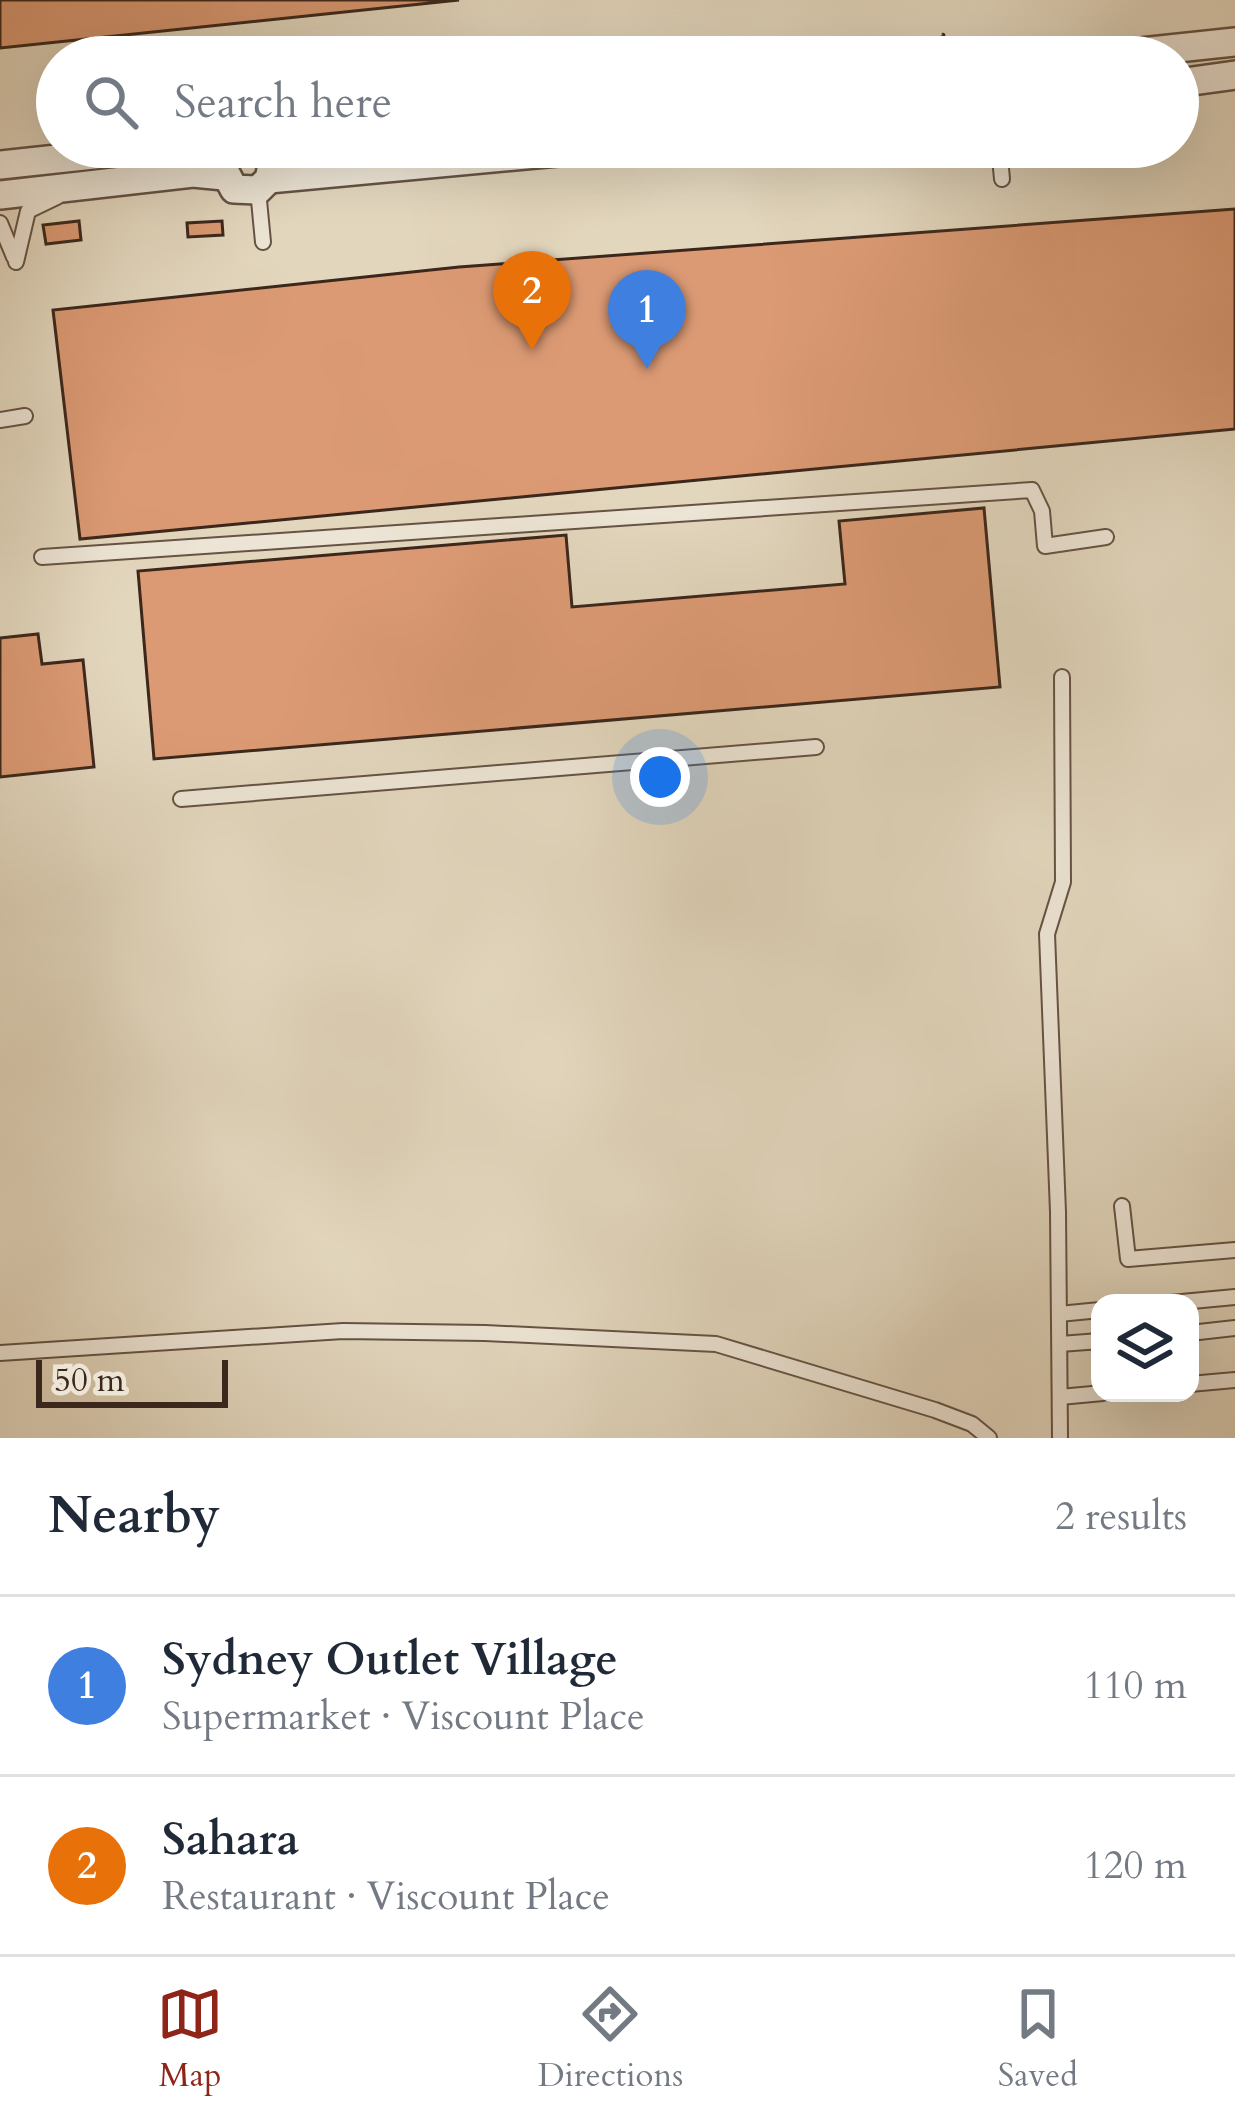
<!DOCTYPE html>
<meta charset="utf-8">
<style>
body{margin:0;font-family:Cardo,serif;background:#f2f2f3;color:#1f2937}
.controls{position:absolute;right:36px;bottom:36px;display:grid;overflow:hidden;border-radius:24px;box-shadow:0 12px 48px #0002}
.controls button{width:108px;height:108px;display:grid;place-items:center;padding:0;border:0;border-bottom:3px solid #e0e1e3;background:#fff;color:#1f2937;font:60px sans-serif}
.scale{position:absolute;left:36px;bottom:30px;width:192px;box-sizing:border-box;padding-left:12px;border:6px solid #3c271c;border-top:0;font-size:33px;line-height:42px;white-space:nowrap;color:#3c271c;-webkit-text-stroke:9px #ece4d4;paint-order:stroke}
.you{position:absolute;left:660px;top:777px;width:42px;height:42px;margin:-30px;border:9px solid #fff;border-radius:50%;background:#1a73e8;box-shadow:0 0 0 18px #1a73e833}
.badge{display:grid;place-items:center;width:78px;height:78px;border-radius:50%;background:#8f2418;color:#fff;font-size:39px;font-weight:700}
.pin{position:absolute;translate:-50% -99px;filter:drop-shadow(0 3px 6px #0008)}
.pin::after{content:'';position:absolute;top:63px;width:42px;height:36px;background:inherit;clip-path:polygon(0 0,100% 0,50% 100%)}
.list{margin:0;padding:0;list-style:none}
h2{display:flex;justify-content:space-between;align-items:center;height:156px;margin:0;padding:0 48px;font-size:51px}
h2 small{font-size:39px;font-weight:400;color:#747a83}
.list li{display:grid;grid-template-columns:78px 1fr auto;gap:36px;align-items:center;box-sizing:border-box;height:180px;padding:0 48px;border-top:3px solid #e0e1e3}
.list b{display:block;font-size:45px;white-space:nowrap}
.list p{margin:0;font-size:39px;white-space:nowrap;color:#747a83}
.list em{font-size:39px;font-style:normal;color:#747a83}
.icon{flex:none;width:66px;height:66px;fill:none;stroke:currentColor;stroke-width:2;stroke-linecap:round;stroke-linejoin:round}
.map{position:relative;flex:none;width:1235px;height:1438px;overflow:hidden}
.search{position:absolute;background:#fff;box-shadow:0 12px 48px #0002;left:36px;right:36px;top:36px;height:132px;display:flex;align-items:center;gap:30px;box-sizing:border-box;padding:0 42px;border-radius:66px;color:#747a83;font-size:45px}
.sheet{height:516px;background:#fff}
nav{display:flex;justify-content:space-around;align-items:center;box-sizing:border-box;height:168px;border-top:3px solid #e0e1e3;background:#fff;font-size:33px;color:#747a83}
nav a{display:grid;justify-items:center;gap:6px}
nav .on{color:#8f2418}
.map>svg:first-child{display:block}
.building{fill:#db9a74;stroke:#3c271c;stroke-width:3}
.lines{fill:none;stroke-linecap:round;stroke-linejoin:round}
.service-casing{stroke:#665344;stroke-width:18}
.minor-casing{stroke:#665344;stroke-width:32}
.path{stroke:#3c271c;stroke-width:4.5;stroke-dasharray:3 6;stroke-linecap:butt}
.service{stroke:#ece4d4;stroke-width:14}
.minor{stroke:#ece4d4;stroke-width:27}
</style>
<div class="map">
<svg width="1235" height="1438" viewBox="0 0 1235 1438">
<rect width="100%" height="100%" fill="#e2d6bd"/>
<filter id="stains"><feTurbulence type="fractalNoise" baseFrequency=".00167" numOctaves="4"/><feColorMatrix values="0 0 0 0 .2 0 0 0 0 .09 0 0 0 0 .02 0 0 0 .5 -.17"/></filter>
<radialGradient id="worn" r=".72"><stop offset=".6" stop-color="#630" stop-opacity="0"/><stop offset="1" stop-color="#630" stop-opacity=".3"/></radialGradient>
<!-- building -->
<g class="building">
<polygon points="0,0 459,0 0,48"/>
<polygon points="1235,209 1235,429 80,539 53,310 459,267"/>
<polygon points="79,221 81,240 46,244 43,225"/>
<polygon points="222,221 223,235 188,237 187,223"/>
<polygon points="984,508 1000,687 154,759 138,571 566,535 572,607 845,584 839,521"/>
<polygon points="38,634 42,664 83,660 94,767 0,777 0,638"/>
</g>
<g class="lines">
<!-- service casing -->
<g class="service-casing">
<g id="service">
<polyline points="999,147 1002,179"/>
<polyline points="258,190 263,242"/>
<polyline points="0,223 14,257"/>
<polyline points="16,262 28,211 57,197"/>
<polyline points="0,420 25,416"/>
<polyline points="42,557 1032,490 1042,511 1045,546 1106,537"/>
<polyline points="181,799 816,747"/>
<polyline points="1122,1206 1128,1259 1235,1250"/>
<polyline points="1171,1303 1235,1297"/>
<polyline points="1059,1314 1100,1310"/>
<polyline points="1190,1333 1235,1328"/>
<polyline points="1060,1344 1100,1341"/>
<polyline points="0,1353 343,1331 485,1333 716,1344 935,1410 972,1424 989,1438"/>
<polyline points="1190,1384 1235,1380"/>
<polyline points="1060,1397 1103,1393"/>
<polyline points="1060,1438 1058,1212 1047,934 1063,882 1062,677"/>
</g>
</g>
<!-- minor casing -->
<g class="minor-casing">
<g id="minor">
<polyline points="1094,57 1235,42"/>
<polyline points="1178,83 1235,75"/>
<polyline points="234,147 223,168 234,189 258,190 269,179 272,165"/>
<polyline points="265,150 319,155 406,147"/>
<polyline points="0,165 168,147"/>
<polyline points="269,179 612,147"/>
<polyline points="0,195 193,173 224,176"/>
</g>
</g>
<!-- path -->
<g class="path">
<polyline points="727,55 728,57"/>
<polyline points="848,57 918,50 943,35 945,57"/>
</g>
<!-- service -->
<use href="#service" class="service"/>
<!-- minor -->
<use href="#minor" class="minor"/>
</g>
<rect width="100%" height="100%" filter="url(#stains)"/>
<rect width="100%" height="100%" fill="url(#worn)"/>
</svg>
<div class="controls">
<button><svg class="icon" aria-label="layers" viewBox="0 0 24 24"><path d="M12 4l9 5-9 5-9-5zM3 14l9 5 9-5"/></svg></button>
</div>
<div class="scale">50 m</div>
<div class="you"></div>
<div class="pin badge" style="left:647px;top:369px;background:#3f7fe0">1</div>
<div class="pin badge" style="left:532px;top:350px;background:#e8710a">2</div>
<div class="search"><svg class="icon" aria-label="search" viewBox="0 0 24 24"><circle cx="10" cy="10" r="6"/><path d="M15 15l6 6"/></svg>Search here</div>
</div>
<section class="sheet">
<h2>Nearby<small>2 results</small></h2>
<ul class="list">
<li><span class="badge" style="background:#3f7fe0">1</span><div><b>Sydney Outlet Village</b><p>Supermarket · Viscount Place</p></div><em>110 m</em></li>
<li><span class="badge" style="background:#e8710a">2</span><div><b>Sahara</b><p>Restaurant · Viscount Place</p></div><em>120 m</em></li>
</ul>
</section>
<nav>
<a class="on"><svg class="icon" aria-label="map" viewBox="0 0 24 24"><path d="M3 6l6-2 6 2 6-2v14l-6 2-6-2-6 2zM9 4v14M15 6v14"/></svg>Map</a>
<a><svg class="icon" aria-label="directions" viewBox="0 0 24 24"><path d="M12 3l9 9-9 9-9-9zM9 14v-3h6M13 9l2 2-2 2"/></svg>Directions</a>
<a><svg class="icon" aria-label="saved" viewBox="0 0 24 24"><path d="M7 4h10v16l-5-4-5 4z"/></svg>Saved</a>
</nav>
